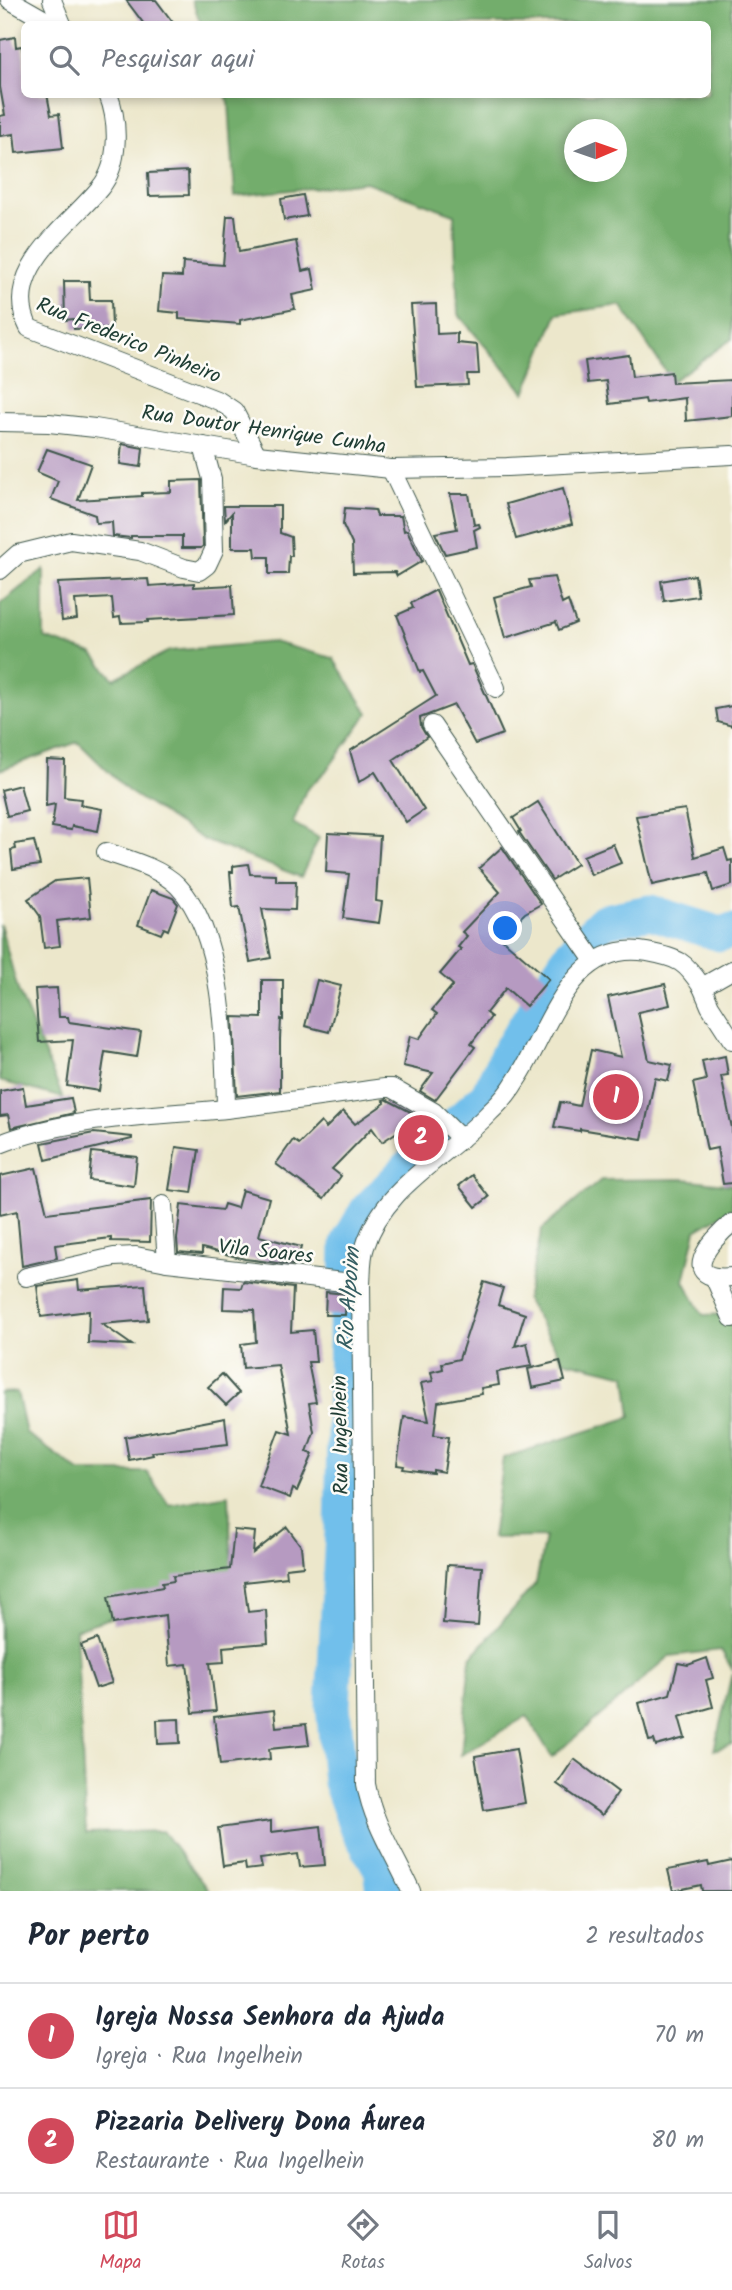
<!DOCTYPE html>
<html lang="pt">
<meta charset="utf-8">
<style>
body{margin:0;font-family:Kalam,sans-serif;background:#f6f6f7;color:#1f2937}
.compass{position:absolute;left:564px;top:119px;width:63px;height:63px;border-radius:50%;background:#fff;box-shadow:0 4px 10px #0003;rotate:88deg}
.you{position:absolute;left:506px;top:929px;width:24px;height:24px;margin:-18px;border:5px solid #fff;border-radius:50%;background:#1a73e8;box-shadow:0 0 0 10px #1a73e833}
.badge{display:grid;place-items:center;width:46px;height:46px;border-radius:50%;background:#d1495b;color:#fff;font-size:23px;font-weight:700}
.pin{position:absolute;translate:-50% -50%;border:4px solid #fff;box-shadow:0 2px 7px #0006}
.list{margin:0;padding:0;list-style:none}
h2{display:flex;justify-content:space-between;align-items:center;height:91px;margin:0;padding:0 28px;font-size:30px}
h2 small{font-size:23px;font-weight:400;color:#747a83}
.list li{display:grid;grid-template-columns:46px 1fr auto;gap:21px;align-items:center;box-sizing:border-box;height:105px;padding:0 28px;border-top:2px solid #e0e1e3}
.list b{display:block;font-size:26px;white-space:nowrap}
.list p{margin:0;font-size:23px;white-space:nowrap;color:#747a83}
.list em{font-size:23px;font-style:normal;color:#747a83}
.icon{flex:none;width:38px;height:38px;fill:none;stroke:currentColor;stroke-width:2;stroke-linecap:round;stroke-linejoin:round}
.map{position:relative;flex:none;width:732px;height:1891px;overflow:hidden}
.search{position:absolute;background:#fff;box-shadow:0 4px 10px #0003;left:21px;right:21px;top:21px;height:77px;display:flex;align-items:center;gap:18px;box-sizing:border-box;padding:0 24px;border-radius:10px;color:#747a83;font-size:26px}
.sheet{height:301px;background:#fff}
nav{display:flex;justify-content:space-around;align-items:center;box-sizing:border-box;height:98px;border-top:2px solid #e0e1e3;background:#fff;font-size:19px;color:#747a83}
nav a{display:grid;justify-items:center;gap:4px}
nav .on{color:#d1495b}
.map>svg:first-child{display:block}
.forest{fill:#73ad6c;stroke:#497550;stroke-width:2;fill-rule:evenodd}
.lines{fill:none;stroke-linecap:round;stroke-linejoin:round}
.river{stroke:#71bfeb;stroke-width:35}
.building{fill:#b69ac1}
.street-casing{stroke:#3e564b;stroke-width:20}
.street{stroke:#fff;stroke-width:18}
.labels{text-anchor:middle;stroke-width:5;stroke-linejoin:round;paint-order:stroke}
.street-label{font-size:21px;fill:#1f3d34;stroke:#fdfcf7}
.water-label{font-size:23px;font-style:italic;fill:#345e62;stroke:#fdfcf7}
</style>
<div class="map">
<svg width="732" height="1891" viewBox="0 0 732 1891">
<rect width="100%" height="100%" fill="#fdfcf7"/>
<filter id="ink" filterUnits="userSpaceOnUse"><feTurbulence type="fractalNoise" baseFrequency=".0143" numOctaves="2"/><feDisplacementMap in="SourceGraphic" scale="14" xChannelSelector="R" yChannelSelector="G"/><feConvolveMatrix kernelMatrix="1 2 1 2 8 2 1 2 1" color-interpolation-filters="sRGB"/></filter>
<filter id="wash" filterUnits="userSpaceOnUse"><feTurbulence type="fractalNoise" baseFrequency=".00686" numOctaves="4" result="noise"/><feDisplacementMap in="SourceGraphic" scale="28" xChannelSelector="R" yChannelSelector="G"/><feGaussianBlur stdDeviation="1.57" result="paint"/><feColorMatrix in="noise" values="0 0 0 0 0 0 0 0 0 0 0 0 0 0 0 0 0 1.4 0 .05"/><feComposite in="paint" operator="in"/></filter>
<g filter="url(#wash)">
<rect width="100%" height="100%" fill="#ece7cb"/>
<!-- forest -->
<g class="forest">
<path d="M192,0H732V339L672,381L621,305L557,314L525,393L458,314L454,214L366,182L235,196L229,103L226,95L708,94V24H201ZM574,130H616V172H574Z"/>
<polygon points="44,569 44,638 93,654 114,679 169,651 273,642 333,658 368,713 327,770 306,790 293,823 319,838 301,877 204,840 128,791 78,742 0,770 0,604"/>
<polygon points="0,924 18,990 63,1098 0,1081"/>
<polygon points="684,1179 732,1185 732,1209 696,1230 684,1281 703,1315 732,1314 732,1669 721,1650 670,1656 552,1757 527,1716 461,1755 470,1659 536,1583 545,1537 492,1538 503,1458 631,1417 626,1375 563,1360 526,1299 542,1229 601,1180"/>
<polygon points="17,1392 26,1433 80,1472 147,1472 169,1505 229,1495 232,1579 76,1629 86,1833 162,1831 209,1891 0,1891 0,1393"/>
<polygon points="732,1673 732,1744 714,1750"/>
</g>
<g class="lines">
<!-- river -->
<polyline class="river" points="384,1891 381,1869 356,1826 340,1782 333,1706 342,1532 348,1243 367,1210 407,1169 487,1096 509,1051 569,956 604,921 650,912 720,934 732,931"/>
</g>
<g id="blocks">
<!-- building -->
<g class="building">
<polygon points="126,0 156,0 174,24 144,24"/>
<polygon points="15,37 16,47 22,46 24,58 24,94 47,94 51,115 59,114 63,148 16,153 14,134 0,136 0,116 5,115 0,87 0,40"/>
<polygon points="188,171 189,195 149,196 148,173"/>
<polygon points="303,195 307,216 284,220 281,199"/>
<polygon points="227,216 235,216 239,252 296,241 302,271 312,269 316,290 292,295 295,309 240,320 240,324 179,319 179,313 159,311 162,276 182,277 183,262 223,265"/>
<polygon points="64,281 89,281 90,300 111,300 112,328 74,329 73,319 65,320"/>
<polygon points="436,304 437,334 457,333 457,343 477,345 479,374 467,374 468,385 417,387 411,305"/>
<polygon points="629,355 632,377 671,372 672,383 732,380 732,416 686,421 685,398 646,403 645,399 609,404 606,381 588,383 585,361"/>
<polygon points="122,444 143,448 141,467 120,464"/>
<polygon points="47,449 91,464 78,500 142,496 142,493 171,492 171,481 201,480 203,546 201,548 182,548 182,536 131,536 131,538 113,536 112,522 96,523 95,515 51,499 58,481 37,472"/>
<polygon points="563,488 572,524 516,539 506,504"/>
<polygon points="450,494 469,494 474,525 479,524 480,527 474,530 477,547 445,554 435,533 457,529"/>
<polygon points="224,506 280,506 280,533 291,537 292,556 289,556 288,574 269,574 269,557 256,557 255,548 232,548 232,513 225,521"/>
<polygon points="345,508 375,510 377,516 401,516 404,531 407,530 422,561 397,576 395,572 353,573 352,544 343,525"/>
<polygon points="695,575 698,596 664,601 661,581"/>
<polygon points="554,577 562,604 568,601 576,623 559,630 556,622 505,638 494,597 531,587 529,580"/>
<polygon points="148,579 149,586 194,583 194,587 232,585 234,615 148,620 148,622 121,623 120,617 114,618 112,598 75,600 77,619 62,621 58,583"/>
<polygon points="436,590 468,665 472,664 503,734 475,744 454,705 420,718 421,727 427,737 393,760 424,810 406,822 375,772 359,782 350,751 436,696 423,671 420,672 397,615 413,608 411,603"/>
<polygon points="732,706 732,726 718,722 716,709"/>
<polygon points="47,760 65,761 64,797 81,799 80,805 102,809 98,831 72,826 71,830 52,827 55,804 46,806"/>
<polygon points="20,785 27,811 7,816 1,790"/>
<polygon points="538,802 577,864 552,880 519,832 521,831 513,818"/>
<polygon points="685,809 695,857 724,848 728,861 732,860 732,885 713,891 708,873 652,885 636,816"/>
<polygon points="328,833 380,836 376,901 382,902 379,923 343,918 349,874 326,872"/>
<polygon points="34,841 40,865 13,869 11,850 16,849 15,844"/>
<polygon points="613,844 621,863 591,875 583,856"/>
<polygon points="502,847 541,904 525,913 500,937 549,979 526,1006 506,988 486,1013 491,1017 471,1044 475,1047 435,1100 420,1091 433,1073 403,1066 410,1036 419,1039 437,1014 432,1010 453,985 440,974 461,949 458,947 467,936 462,932 500,892 479,868"/>
<polygon points="248,864 250,874 276,875 276,881 296,881 295,910 262,909 271,958 250,962 239,907 233,908 230,872 233,872 233,866"/>
<polygon points="87,878 91,917 57,921 60,946 44,948 40,916 28,899 55,881"/>
<polygon points="151,890 173,898 178,904 168,930 164,928 161,934 138,925"/>
<polygon points="262,980 283,980 283,1020 281,1019 280,1039 280,1091 237,1096 233,1017 262,1018"/>
<polygon points="317,980 341,986 329,1032 305,1026"/>
<polygon points="665,984 670,1005 638,1012 649,1060 672,1065 668,1081 655,1078 642,1139 580,1129 580,1131 554,1127 560,1102 579,1106 591,1050 621,1057 608,997"/>
<polygon points="57,988 59,1017 68,1017 69,1022 141,1032 137,1057 105,1052 99,1091 67,1086 73,1040 39,1042 35,989"/>
<polygon points="725,1056 728,1075 721,1076 732,1128 732,1183 723,1184 717,1148 707,1150 693,1083 706,1080 702,1061"/>
<polygon points="23,1087 26,1105 71,1098 74,1113 11,1128 8,1115 0,1116 0,1091"/>
<polygon points="386,1099 422,1118 437,1138 417,1152 400,1130 382,1142 372,1128 332,1169 341,1176 324,1199 276,1164 293,1140 299,1144 321,1122 326,1128 343,1111 355,1124 385,1103 383,1100"/>
<polygon points="94,1133 132,1137 132,1139 46,1160 42,1143"/>
<polygon points="176,1147 199,1150 192,1193 169,1190"/>
<polygon points="92,1152 137,1157 134,1186 89,1180"/>
<polygon points="36,1168 47,1213 151,1200 150,1242 111,1241 111,1238 55,1245 57,1258 22,1266 17,1211 0,1215 0,1176"/>
<polygon points="472,1175 489,1197 476,1207 459,1186"/>
<polygon points="242,1190 269,1198 259,1236 301,1247 297,1262 294,1261 294,1265 245,1259 202,1248 202,1254 178,1252 177,1239 181,1205 222,1210 224,1204 237,1208"/>
<polygon points="78,1280 79,1290 145,1285 148,1320 102,1324 132,1345 88,1343 89,1311 41,1317 37,1286"/>
<polygon points="243,1282 293,1288 291,1332 313,1330 316,1362 308,1362 316,1402 309,1403 314,1432 307,1452 313,1454 297,1491 293,1489 290,1498 258,1486 279,1430 291,1434 278,1365 243,1368 241,1344 256,1342 254,1310 223,1309 224,1287 241,1288"/>
<polygon points="484,1282 503,1288 498,1305 525,1314 515,1346 527,1343 532,1366 497,1372 499,1385 481,1388 482,1394 438,1402 434,1435 449,1437 444,1472 433,1470 433,1473 403,1469 404,1466 397,1465 404,1417 429,1421 421,1383 433,1381 431,1372 443,1369 442,1363 459,1359"/>
<polygon points="326,1292 346,1294 345,1315 325,1315"/>
<polygon points="560,1361 565,1381 532,1388 528,1369"/>
<polygon points="222,1374 239,1393 226,1405 208,1387"/>
<polygon points="225,1418 228,1444 152,1452 153,1455 129,1460 125,1437"/>
<polygon points="287,1527 301,1546 303,1566 286,1568 287,1577 244,1582 248,1612 266,1610 268,1643 223,1647 224,1662 210,1663 216,1711 193,1713 187,1664 169,1666 165,1615 113,1624 108,1597 163,1587 162,1583 174,1581 173,1576 230,1569 234,1530 255,1532 253,1553"/>
<polygon points="447,1565 482,1567 478,1626 443,1623"/>
<polygon points="97,1639 112,1683 96,1688 81,1645"/>
<polygon points="707,1658 713,1678 706,1680 713,1707 679,1717 685,1738 656,1746 654,1740 649,1741 639,1703 670,1694 678,1663 688,1665"/>
<polygon points="274,1710 276,1727 306,1724 309,1745 269,1749 270,1759 220,1765 214,1717"/>
<polygon points="179,1719 180,1743 158,1744 157,1720"/>
<polygon points="516,1749 525,1803 484,1810 475,1756"/>
<polygon points="574,1759 618,1792 602,1815 557,1784"/>
<polygon points="271,1821 271,1832 321,1826 325,1865 300,1867 298,1854 260,1859 262,1868 246,1870 245,1863 223,1866 218,1828"/>
<polygon points="732,1861 732,1891 702,1891 701,1885 673,1891 668,1870 708,1862 709,1866"/>
</g>
</g>
</g>
<g filter="url(#ink)">
<use href="#blocks" fill-opacity="0" stroke="#3e564b" stroke-width="2"/>
<g class="lines">
<!-- street casing -->
<g class="street-casing">
<g id="street">
<polyline points="10,0 52,24"/>
<polyline points="52,0 62,24"/>
<path d="M108,94C119,122 120,164 100,188C68,227 0,271 29,328L219,401L234,411L257,455"/>
<polyline points="0,422 49,423 95,428 257,455 391,469 507,467 732,455"/>
<polyline points="391,469 496,688"/>
<polyline points="0,570 18,554 71,541 140,551 184,568 199,571 207,565 214,550 212,479 203,446"/>
<polyline points="432,725 594,961"/>
<path d="M106,852C129,860 160,868 178,886C224,933 225,1046 226,1109"/>
<polyline points="702,987 710,1006 732,1040"/>
<path d="M0,1144C67,1117 154,1116 226,1109C279,1103 332,1095 385,1088H392L434,1112L461,1139"/>
<polyline points="163,1205 167,1262 361,1284"/>
<path d="M732,1223C709,1241 677,1282 732,1277"/>
<polyline points="26,1277 114,1257 136,1256 167,1262"/>
<polyline points="715,1279 732,1318"/>
<path d="M411,1891C395,1855 373,1824 366,1784L361,1284C362,1272 361,1258 365,1247C383,1186 449,1156 490,1112C500,1103 510,1091 517,1079C549,1031 571,938 647,952C679,958 685,961 702,987L732,970"/>
</g>
</g>
<!-- street -->
<use href="#street" class="street"/>
</g>
</g>
<g class="labels">
<!-- street labels -->
<g class="street-label">
<text transform="translate(129 340) rotate(22)" y="7">Rua Frederico Pinheiro</text>
<text transform="translate(264 429) rotate(8)" y="7">Rua Doutor Henrique Cunha</text>
<text transform="translate(266 1251) rotate(6)" y="7">Vila Soares</text>
<text transform="translate(340 1435) rotate(-91)" y="7">Rua Ingelhein</text>
</g>
<!-- water labels -->
<g class="water-label">
<text transform="translate(348 1299) rotate(-86)" y="8">Rio Alpoim</text>
</g>
</g>
</svg>
<svg class="compass" viewBox="-18 -18 36 36"><path d="M0-13l5 13h-10z" fill="#e53935"/><path d="M0 13l5-13h-10z" fill="#747a83"/></svg>
<div class="you"></div>
<div class="pin badge" style="left:616px;top:1097px">1</div>
<div class="pin badge" style="left:421px;top:1138px">2</div>
<div class="search"><svg class="icon" aria-label="search" viewBox="0 0 24 24"><circle cx="10" cy="10" r="6"/><path d="M15 15l6 6"/></svg>Pesquisar aqui</div>
</div>
<section class="sheet">
<h2>Por perto<small>2 resultados</small></h2>
<ul class="list">
<li><span class="badge">1</span><div><b>Igreja Nossa Senhora da Ajuda</b><p>Igreja · Rua Ingelhein</p></div><em>70 m</em></li>
<li><span class="badge">2</span><div><b>Pizzaria Delivery Dona Áurea</b><p>Restaurante · Rua Ingelhein</p></div><em>80 m</em></li>
</ul>
</section>
<nav>
<a class="on"><svg class="icon" aria-label="map" viewBox="0 0 24 24"><path d="M3 6l6-2 6 2 6-2v14l-6 2-6-2-6 2zM9 4v14M15 6v14"/></svg>Mapa</a>
<a><svg class="icon" aria-label="directions" viewBox="0 0 24 24"><path d="M12 3l9 9-9 9-9-9zM9 14v-3h6M13 9l2 2-2 2"/></svg>Rotas</a>
<a><svg class="icon" aria-label="saved" viewBox="0 0 24 24"><path d="M7 4h10v16l-5-4-5 4z"/></svg>Salvos</a>
</nav>
